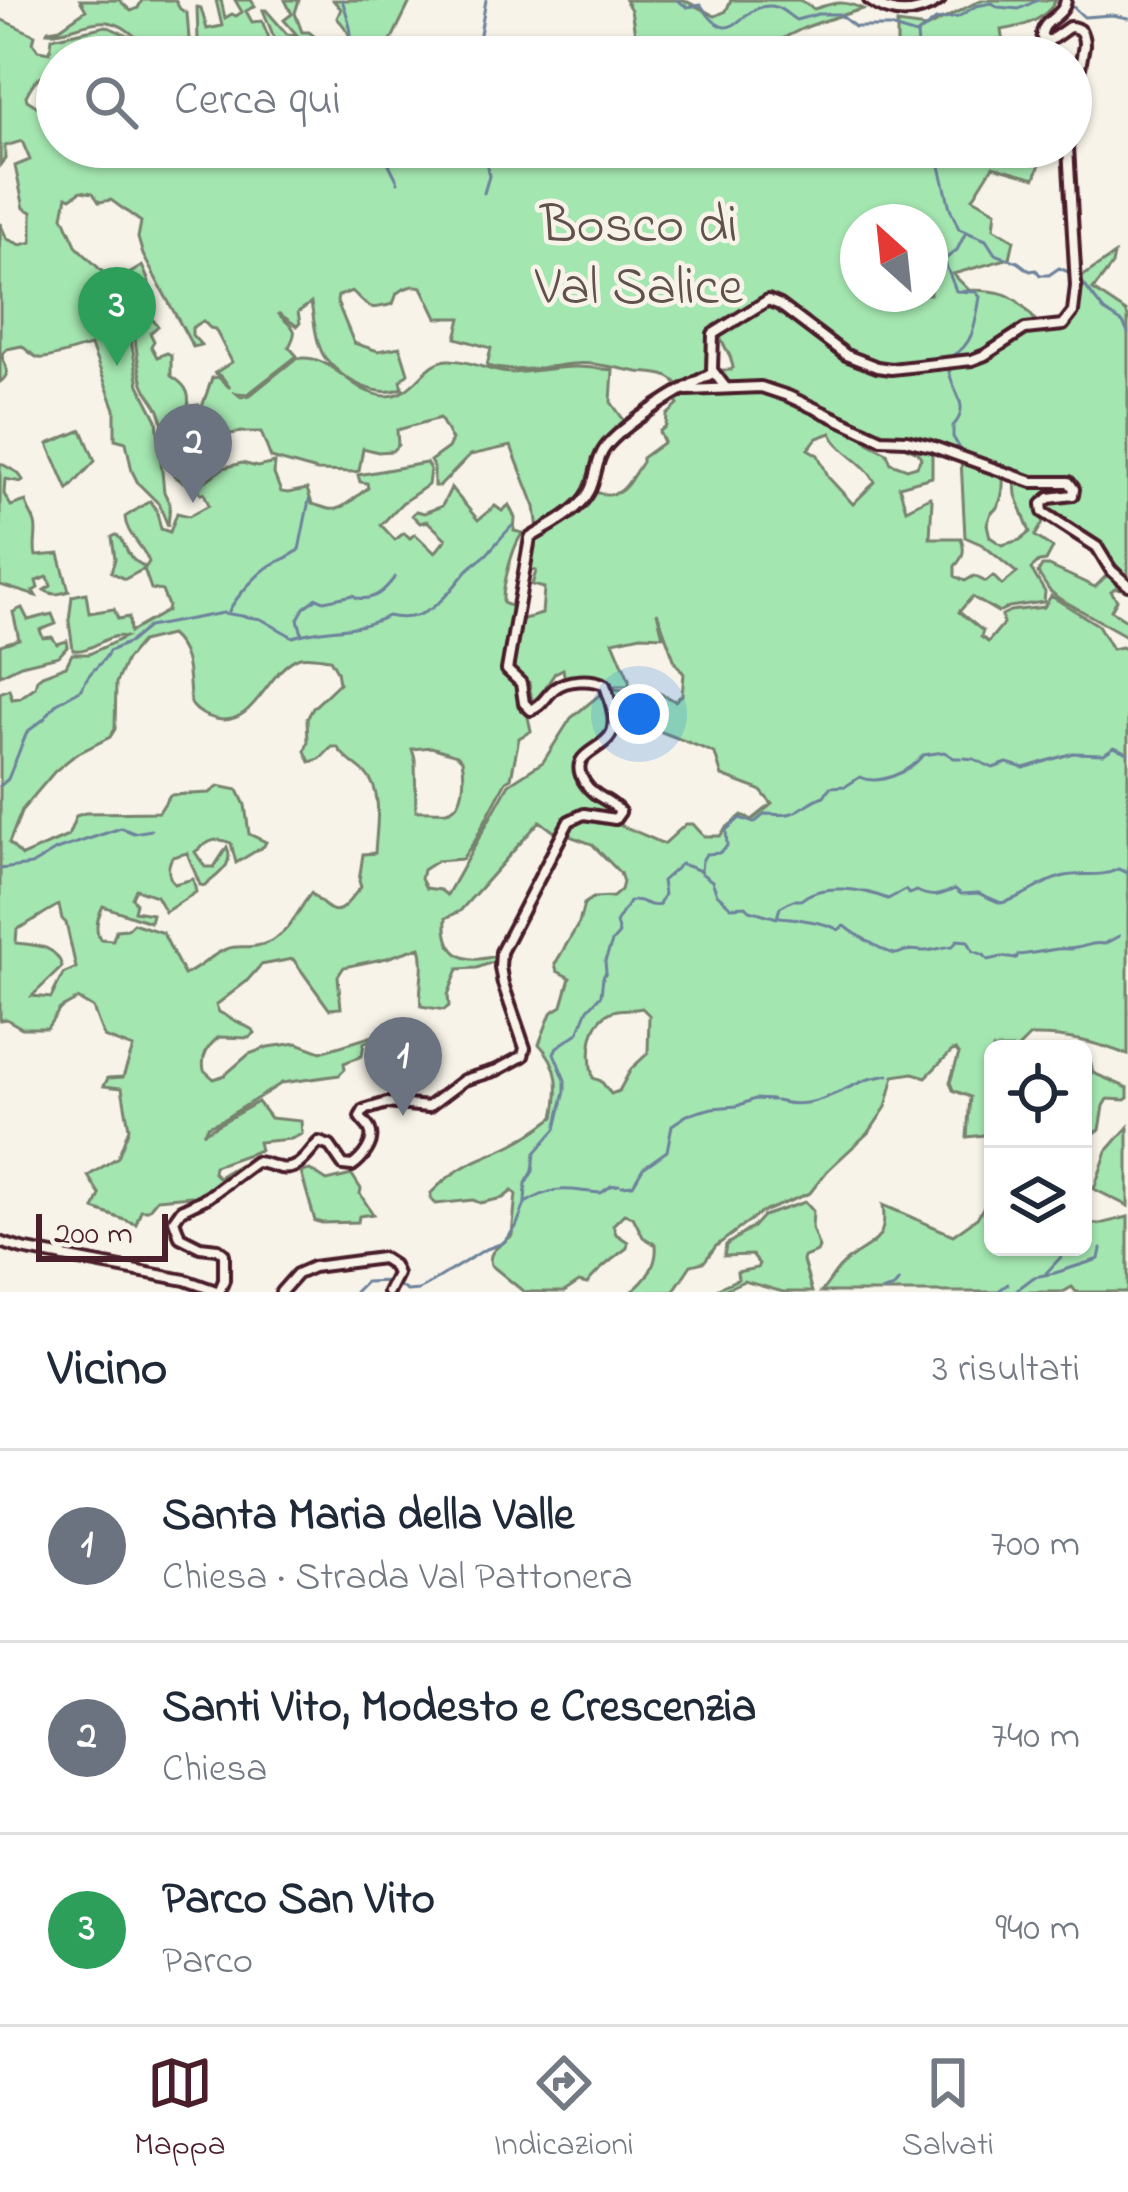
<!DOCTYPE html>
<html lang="it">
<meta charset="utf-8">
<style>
body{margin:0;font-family:"Indie Flower",sans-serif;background:#f2f2f3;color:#1f2937}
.controls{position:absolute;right:36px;bottom:36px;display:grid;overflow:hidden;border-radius:18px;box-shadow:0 3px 9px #0004}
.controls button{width:108px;height:108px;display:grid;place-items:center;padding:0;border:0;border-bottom:3px solid #e0e1e3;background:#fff;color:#1f2937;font:60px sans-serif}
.compass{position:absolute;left:840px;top:204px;width:108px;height:108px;border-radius:50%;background:#fff;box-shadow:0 3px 9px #0004;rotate:333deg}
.scale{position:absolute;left:36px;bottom:30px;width:132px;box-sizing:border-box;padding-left:12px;border:6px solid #4a1f2b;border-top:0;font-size:33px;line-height:42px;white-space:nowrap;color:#4a1f2b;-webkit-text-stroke:9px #f7f3e8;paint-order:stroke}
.you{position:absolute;left:639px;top:714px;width:42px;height:42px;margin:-30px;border:9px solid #fff;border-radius:50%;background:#1a73e8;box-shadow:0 0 0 18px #1a73e833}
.badge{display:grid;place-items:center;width:78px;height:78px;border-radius:50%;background:#4a1f2b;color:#fff;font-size:39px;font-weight:700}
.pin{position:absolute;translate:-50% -99px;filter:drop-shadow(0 3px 6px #0008)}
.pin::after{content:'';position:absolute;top:63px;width:42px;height:36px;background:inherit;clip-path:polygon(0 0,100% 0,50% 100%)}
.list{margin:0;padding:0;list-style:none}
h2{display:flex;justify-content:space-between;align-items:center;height:156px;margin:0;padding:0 48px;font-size:51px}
h2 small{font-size:39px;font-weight:400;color:#747a83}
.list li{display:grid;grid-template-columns:78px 1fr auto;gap:36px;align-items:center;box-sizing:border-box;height:192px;padding:0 48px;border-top:3px solid #e0e1e3}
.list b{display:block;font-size:45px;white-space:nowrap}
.list p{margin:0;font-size:39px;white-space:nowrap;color:#747a83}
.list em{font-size:39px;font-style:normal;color:#747a83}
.icon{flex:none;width:66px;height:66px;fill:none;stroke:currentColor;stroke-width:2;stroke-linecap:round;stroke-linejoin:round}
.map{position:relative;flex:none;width:1128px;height:1292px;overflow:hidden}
.search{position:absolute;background:#fff;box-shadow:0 3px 9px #0004;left:36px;right:36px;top:36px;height:132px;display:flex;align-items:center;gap:30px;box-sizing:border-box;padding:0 42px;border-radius:66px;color:#747a83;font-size:45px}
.sheet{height:732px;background:#fff}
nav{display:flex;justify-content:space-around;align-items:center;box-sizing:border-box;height:168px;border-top:3px solid #e0e1e3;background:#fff;font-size:33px;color:#747a83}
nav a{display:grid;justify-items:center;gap:6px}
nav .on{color:#4a1f2b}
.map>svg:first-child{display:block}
.green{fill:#a4e6b0;stroke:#77826e;stroke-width:3;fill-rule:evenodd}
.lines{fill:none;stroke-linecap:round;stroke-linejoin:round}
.stream{stroke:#6d829b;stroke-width:3}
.tertiary-casing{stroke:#4a1f2b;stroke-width:16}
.tertiary{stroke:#f7f3e8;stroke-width:8}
.labels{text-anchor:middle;stroke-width:9;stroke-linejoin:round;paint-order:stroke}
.park-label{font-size:54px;fill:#60514c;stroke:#f7f3e8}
</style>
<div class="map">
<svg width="1128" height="1292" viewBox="0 0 1128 1292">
<rect width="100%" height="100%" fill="#f7f3e8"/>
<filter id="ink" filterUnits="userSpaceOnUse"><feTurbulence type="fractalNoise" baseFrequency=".00833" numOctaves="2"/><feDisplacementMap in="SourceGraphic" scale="24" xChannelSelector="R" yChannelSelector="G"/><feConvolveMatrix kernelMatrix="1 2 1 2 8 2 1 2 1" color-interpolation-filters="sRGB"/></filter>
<g filter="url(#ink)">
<!-- green -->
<g class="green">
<path d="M80,0H119L131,11L138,8L142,0H175L180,9L187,13L189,39L181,48C172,49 160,50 151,47C134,39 127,24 107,22C86,20 68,34 47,32L48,30L60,28L86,10Z"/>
<path d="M216,0H221L225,18L232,14L236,16L242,12L235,0H251L255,6L246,11L252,22L262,21L277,57H57V80L51,73C37,75 32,84 26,96L27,100L57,119V147H115L116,151C134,151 156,164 168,147H1046L1035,178L993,166L973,198L996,211L994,228L1014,240L1010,258L953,274L969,290C1008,291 1015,294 1039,325L1019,327L1003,341L977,356L882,366L846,352L777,299L769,297L715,328L708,340L709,371L680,387C669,372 655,374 638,372C616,368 594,362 572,364C544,367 514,374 487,366L491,348L456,338L461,318H437L422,287C413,284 405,288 397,293L393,304C367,311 370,308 352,291L338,296L337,302L354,343L378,351L400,347L408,373L401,381L403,388C376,399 344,381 326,359C316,347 314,319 311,303L298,312L300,323L297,326L278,313C291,330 301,324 289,347L297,356L248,394L236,393L241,397L250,395L295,359C333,351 348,394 386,396C414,397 424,361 448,360C470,359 490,373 512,373C533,372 555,367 576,367C588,367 601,369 613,370L611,402L628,426L604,444L588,488L580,501L538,529L535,507L511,446L470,455L440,486H434V468L430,461L448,448L452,440L440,418L397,430L398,445L392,451L378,452L363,448L359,471L354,472L317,471L271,458L261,432H242L207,438L202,434L193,433L212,378L218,377L230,388L222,377L215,373L232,362L215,329L210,328L203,321L192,328V335L201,345L193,347L143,255L138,238L141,222L111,200L99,202L93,193L81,191L71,198L67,196L63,216L77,247L114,283L124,301L139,385L157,420L164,492L170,504L168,526L159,504L138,483L132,471L126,442L115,439V409L91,346C79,348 48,360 39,358C36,358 24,348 22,346L7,349L2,354C3,366 13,373 0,382V223L7,239L21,245L32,242V212L24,208L15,166L30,160L22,141L5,146V159L0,165V19L35,35L33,43L38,50L50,52L52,38L106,26L131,37L148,52L182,54L192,48L198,39L197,7L201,8L207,29L222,26ZM858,222H930V294H858Z"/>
<path d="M285,0H299L295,13L302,32H309L332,51L345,54C356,39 347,29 337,18L341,9L333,0H411L383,57H294L273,35L263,10H266L287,34L297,35L284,20L292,14Z"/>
<path d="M625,0H684L715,16L726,11L731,0H799L814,9C835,2 844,0 863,9C820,22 793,27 757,57H639L631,10Z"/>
<path d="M981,0H1056C1045,21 1022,27 1001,30L1005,57H889L887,54L897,45V24L926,28Z"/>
<polygon points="1114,255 1112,265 1093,290 1126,312 1128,317 1128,578 1110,558 1107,559 1044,510 1046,503 1076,497 1078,489 1071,479 1036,480 974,459 877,435 762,385 727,382 716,370 731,370 733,367 730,356 718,334 771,305 874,369 990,356 1025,333 1057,331 1066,328 1077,311 1080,278"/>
<path d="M142,266C148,278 155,293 146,305L148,319L153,320L158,326L150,333L154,341L151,346L157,357L167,353L171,355V376C183,383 191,391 188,407L198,405C192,430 178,446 198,467H210L189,485C151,468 172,443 160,413C156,401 145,393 142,380C133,347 137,311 117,281Z"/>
<path d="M752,389L795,403L865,435L868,443L887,453L891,463L907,469L917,466L921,458L918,452L906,447L907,442L932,449V477L899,486L906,509L930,497L932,500L930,538H961C965,549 964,557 955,566V576L965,581L974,576L986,582L993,576L1002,585L1017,573L983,545L965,537L961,460L1001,474L1003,478C1004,489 1001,508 991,513L987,524L990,537L1002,545L1020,540L1030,532L1016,495L1015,483L1067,484L1071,489L1070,492L1043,498L1046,518L1035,536L1053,548L1046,561L1039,562L1031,569L1045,592L1044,602L1009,607L998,612L972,597L959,612L983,631L981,637L988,642L1003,624L1002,615L1010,611L1044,607L1051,596L1098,625L1112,649L1121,647L1128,650V1055C1095,1042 1066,1035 1030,1036L1017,1049H993V1134L967,1137L970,1097L953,1090L950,1082L959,1054L956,1050L952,1051L926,1077L913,1073L894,1076L886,1107L870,1131L827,1171L810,1193L760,1213L716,1246L704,1262L691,1265L673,1292H631C646,1281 658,1264 656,1245L643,1237L633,1217L624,1214L613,1225L616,1234L628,1242L627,1248C614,1258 596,1271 587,1284L579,1282L564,1292H524L491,1265C486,1250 503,1245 512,1235L516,1194L512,1191L503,1198L480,1203L473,1200L436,1204L431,1199V1193C461,1162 478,1162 513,1144C528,1136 541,1127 554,1117C560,1089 560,1065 539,1044L551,1013L562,1006L570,978L557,971L555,964L579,923L584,904L593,898L613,897L621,890L623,882L620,873L592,844L564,834L576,818C609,817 634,831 664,844L686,824H693L704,836H720L725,829L742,815L752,820L772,804L760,790L722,776L715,754L708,750L654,729L615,718L611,689L659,693L675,701L682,695L684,674L675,662L657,612L663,636L641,635L613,641L629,679V686H609L598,678L565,680L563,669L555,673L537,700L532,701L529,683L526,685L509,668L520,620L542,614L544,588L532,585L536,571L530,569L533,541L581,505L592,491C624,502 626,485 642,462V458L664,442L659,432L666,426L667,415L678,405L674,398L681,393ZM831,433C839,453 865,461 875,482L853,504L829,478L818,455L808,449L817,438ZM642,1008L649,1015L648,1053L631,1069L619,1091L611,1094L601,1081L593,1078C588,1057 588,1022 611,1012C621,1007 631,1011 642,1008Z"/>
<polygon points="82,430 95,461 68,490 48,444"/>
<path d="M0,463L18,473L23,480L21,482L5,479L4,494L11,506L26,501C27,510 33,515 35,523C38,533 33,544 36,556L59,554L69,591C59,594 53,596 44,590L51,586L48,577L36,581L38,588L33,591L36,596L0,585Z"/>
<path d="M242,463L257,467L275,463L274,474L281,492L288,493L307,489L312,504C318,505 323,508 329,509C342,512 357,495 368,488L367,483L360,482L358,475L426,463L430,469L428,485L402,503L381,525L395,540L404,533L410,538L415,534L435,553L446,539L427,521L420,523L412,515L416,511L424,513L442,506L451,488L478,520L495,506L502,511L509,505L515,518L514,531L523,533C513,544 502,587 503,603L515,608L503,667L521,686L519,701L527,712L531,731L519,738L511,778L506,781L474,842L462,859L437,861L423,870L421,879L426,888L440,890L447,895L509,784L543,762L571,718L603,692L611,715L609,734L581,758L584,788L617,811L615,815C588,812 574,805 560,833L553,831L540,821L460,911L446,918C444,952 462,966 494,956L496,958V961L477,968L458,969L448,995L449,1006L444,1010L421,1006C418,986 426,968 420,947L387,958L344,967L338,976L341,1008L329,1009L293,959L261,965L246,982L216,1005L219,1012L253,1030L255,1033L249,1038L219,1037C208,1046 201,1055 204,1070L214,1079L225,1075L249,1054L268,1047L297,1043L321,1052L386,1032L395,1033L364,1043L362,1056L344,1063L345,1069L339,1075L282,1083L224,1119L208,1126L203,1133L258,1102L270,1118L301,1121L302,1134L291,1139L258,1142L260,1150L214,1166L213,1172L218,1177L240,1164L243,1165L220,1186L197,1198L191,1196L157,1199L148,1210H141L136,1224L94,1209L100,1195L88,1176L118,1157L129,1128L122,1088L104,1086L108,1078L123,1077L133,1048L104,1037L93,1008L78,999L60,1009L47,1028H22L6,1019L0,1020V693L9,689L12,699L20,698L35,687L37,679L42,675L66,666L72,654H89L125,637C106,632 93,653 73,650L69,621L72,596L86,593L89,613L114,609L118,619L129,617L130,632L167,611L168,606L162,591L151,589L144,569L125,579L111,572L115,559L112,537L116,535C126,541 125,554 135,561C138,563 142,564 145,568L149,562C143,545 126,535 125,517L150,501L156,509L161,529L170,532L177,513L189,516L209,505L204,493L201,494L197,487L223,468ZM170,635C192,654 187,679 191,704C198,713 205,716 216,719C256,728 267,668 300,657C308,655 321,658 330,659L337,671L339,683L313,708L307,719L308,741L305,751L310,762L320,759L332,747H337C345,759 356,765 366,774C384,792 376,830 375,853L363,854L359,881L361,887C339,912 339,922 311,893C295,914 288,940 256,946C246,948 235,945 226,949C211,955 199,969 184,975L163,933L133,923L127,929L116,930L113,940L100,939C94,929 98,916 103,906L150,922L152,914L134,911L136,903L132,898L136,889L156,896L165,912L196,892L193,879L174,884C167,875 167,867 172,857L187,853L200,885L205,886C217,874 235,866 227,847L214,867H205L195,852C207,842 215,836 231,843L236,863L264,846L266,842L249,834L245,805L238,790L218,786L210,793L170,795L159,812L85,813L76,816L68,836L22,856L9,843L22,810L55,771L75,755L110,737L115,729L116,683L126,660L141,642ZM431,747L457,755L462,760C465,775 466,808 446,811C436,812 426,810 416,811L415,759L412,749ZM59,905L62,919L66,923L76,968L63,974L51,998L32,996L62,967C57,945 35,945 16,943L17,929C24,927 48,910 59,905Z"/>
<polygon points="1042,566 1049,566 1095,587 1110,572 1124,584 1121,589 1115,588 1111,591 1117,600 1111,610 1128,621 1128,637 1057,597 1049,590 1038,573"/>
<polygon points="22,608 28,620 52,614 56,624 40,630 43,638 52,637 57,644 67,641 68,646 59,656 21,665 0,675 0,645 19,639 13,612"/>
<polygon points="1083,1062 1091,1064 1093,1073 1128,1088 1128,1098 1125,1100 1108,1099 1104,1106 1100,1130 1096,1132 1083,1127"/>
<polygon points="1128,1127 1128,1206 1094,1189 1107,1151"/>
<polygon points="310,1170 327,1181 352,1175 361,1189 360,1194 373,1214 359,1216 358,1222 322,1223 315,1221 301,1172"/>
<path d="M993,1191V1247H1083V1223L1100,1224L1128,1217V1292H1076L1072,1287L1063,1292H821C828,1284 833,1275 840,1267C864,1242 889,1249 883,1205L953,1235L977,1218Z"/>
<polygon points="805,1202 813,1211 812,1228 819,1248 817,1252 804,1257 803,1261 812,1292 783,1292 744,1281 719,1292 718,1288 738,1279 737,1272 757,1268 759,1264 752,1255 724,1256 726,1245 753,1227 763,1216"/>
</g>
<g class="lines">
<!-- stream -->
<g class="stream">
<path d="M342,0C348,18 356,38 348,57"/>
<path d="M677,0L687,7L701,5C733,55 738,4 771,6C782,7 787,15 796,20L818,14H839L855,27H890L916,35L936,20L958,17L976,6L992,3L998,7L1019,9L1038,0"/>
<polyline points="1067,1 1084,17 1112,15 1128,18"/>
<polyline points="917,35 919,57"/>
<polyline points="476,57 486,0"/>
<polyline points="372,147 389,164 398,182"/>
<polyline points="483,147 489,176 484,193"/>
<polyline points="945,147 940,166 950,208 959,229 986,240 995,254 1018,262 1030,271 1036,270 1040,275 1049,275 1059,268 1071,273"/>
<polyline points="1079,278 1104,311 1123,323 1128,333"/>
<path d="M962,452L953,437V426C972,406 952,391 949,371L953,366V355C975,344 976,318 980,297L976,292L956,291L944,260L957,250L965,234"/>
<path d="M229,611C236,597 257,574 271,565C281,560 290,557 299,550L309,500"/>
<path d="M302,634L298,619L304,608L317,598L324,601L353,595L357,598C375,601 385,590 395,577"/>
<polyline points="964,758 974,759 993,768 1007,763 1024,768 1073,753 1104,754 1114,747 1128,753"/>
<path d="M0,786L8,779L27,732L44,719L57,703L82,689C88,669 103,666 109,651L130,642L148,627L223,613L261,619L293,637C326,626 354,633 388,616C425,625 445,598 465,573C471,565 480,561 487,554C495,545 503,535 512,526"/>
<polyline points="0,869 31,865 56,850 121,828 134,833 151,830"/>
<path d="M701,873L712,881L717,894L731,907L746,906L750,910L777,918L780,907L793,900H801C821,882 863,889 888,899L905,890L909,894L917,891C933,899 940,895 955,889L961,894L978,893L1001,903C1023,899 1040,882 1061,877C1080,871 1101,879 1118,869L1128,873"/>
<path d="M780,917C793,918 830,923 838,930L844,926C854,933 885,953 896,954C899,954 902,952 905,951C917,949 913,951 925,951C936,950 942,947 953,946L957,940L968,941L973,951L984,955L988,960L1002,957L1016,959L1018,955C1032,954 1043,951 1057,949C1063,948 1070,950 1076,948C1088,946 1092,942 1104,944L1119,936"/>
<path d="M776,1101C814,1111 836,1091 869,1079C875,1077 882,1077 888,1075"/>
<polyline points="622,1186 633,1185 643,1168 667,1151 672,1125 687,1115 712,1108 737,1106 755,1099 773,1100"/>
<path d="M525,1203C559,1184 564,1190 601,1193L611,1186L619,1185"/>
<polyline points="1046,1273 1061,1257"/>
<path d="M355,1292L365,1282L391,1281L407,1291L419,1290L484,1250L503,1243L516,1227L525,1204L526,1183L533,1171L535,1153L556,1129L565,1091V1080L554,1053L557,1047L578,1033L588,1009L601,995L603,977L606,972L605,961L612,942L619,934L616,923L629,902C641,896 648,909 659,905L664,894L662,881L681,864L701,871L702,861L706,854L719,853L727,846L726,830L740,818L754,823L765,814C775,814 783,816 792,813C804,809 811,800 824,796L830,787L846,786L860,777C880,786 909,772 923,755L944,752L954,758H961"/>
<polyline points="881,1292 893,1288 899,1281"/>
<polyline points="997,1292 1008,1284"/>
<polyline points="1014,1292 1034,1277 1055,1273 1099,1259 1101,1249"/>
</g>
<!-- tertiary casing -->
<g class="tertiary-casing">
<g id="tertiary">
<path d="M869,0C892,17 916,16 940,0"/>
<path d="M1066,0C1064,18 1040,19 1042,38L1049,41L1069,27C1081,27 1084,35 1084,45L1071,119"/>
<polyline points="725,387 712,370 713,334 768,300 780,305 846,355 877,367 891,369 972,360 985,355 1025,329 1063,325 1073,312 1076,286 1068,147"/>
<polyline points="687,390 761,387 788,396 881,439 906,440 931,446 1032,482 1069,482 1074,489 1073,495 1049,498 1042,504 1043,512 1097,547 1111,570 1128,585"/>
<polyline points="0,1242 22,1249 185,1280 219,1292"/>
<path d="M219,1292L224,1280V1254L218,1249L200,1247L180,1237L174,1220L181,1210L208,1197L255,1162C263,1162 269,1165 276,1167C298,1174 306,1155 319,1142L330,1146L343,1165L352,1166C361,1160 376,1143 370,1130C368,1125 363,1122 360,1117L364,1110L387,1103L428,1107L464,1080L497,1070L523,1056L525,1048L503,984L500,967L501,952L569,821L584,814L615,819L620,812C611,799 594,798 585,783C565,752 604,752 612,732C617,718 609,698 605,685C592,678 566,679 554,689C544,698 543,705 531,710L524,703L521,683L507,670L530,538C547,527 578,513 589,492C597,478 595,461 605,448C623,424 685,387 713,373"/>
<polyline points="281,1292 297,1274 313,1267 382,1258 393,1265 397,1274 388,1292"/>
</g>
</g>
<!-- tertiary -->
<use href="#tertiary" class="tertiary"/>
</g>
</g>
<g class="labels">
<!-- park labels -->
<g class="park-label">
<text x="639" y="241">Bosco di<tspan x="639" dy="62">Val Salice</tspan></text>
</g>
</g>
</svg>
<div class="controls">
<button><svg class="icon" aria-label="locate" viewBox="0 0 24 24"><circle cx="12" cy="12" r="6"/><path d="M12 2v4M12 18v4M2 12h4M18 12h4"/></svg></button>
<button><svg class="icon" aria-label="layers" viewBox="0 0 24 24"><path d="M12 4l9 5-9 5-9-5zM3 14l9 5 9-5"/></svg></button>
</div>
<svg class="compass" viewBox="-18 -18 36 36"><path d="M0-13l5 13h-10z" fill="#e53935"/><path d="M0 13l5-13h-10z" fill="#747a83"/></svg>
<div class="scale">200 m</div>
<div class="you"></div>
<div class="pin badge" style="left:403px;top:1116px;background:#6b7280">1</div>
<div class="pin badge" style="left:193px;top:503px;background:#6b7280">2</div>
<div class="pin badge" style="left:117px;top:366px;background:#2e9e5b">3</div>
<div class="search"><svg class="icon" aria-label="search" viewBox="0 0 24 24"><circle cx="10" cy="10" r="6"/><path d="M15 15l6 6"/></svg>Cerca qui</div>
</div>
<section class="sheet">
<h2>Vicino<small>3 risultati</small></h2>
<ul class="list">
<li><span class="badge" style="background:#6b7280">1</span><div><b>Santa Maria della Valle</b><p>Chiesa · Strada Val Pattonera</p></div><em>700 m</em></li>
<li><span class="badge" style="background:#6b7280">2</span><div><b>Santi Vito, Modesto e Crescenzia</b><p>Chiesa</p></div><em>740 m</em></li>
<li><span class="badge" style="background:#2e9e5b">3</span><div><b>Parco San Vito</b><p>Parco</p></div><em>940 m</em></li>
</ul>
</section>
<nav>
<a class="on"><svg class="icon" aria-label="map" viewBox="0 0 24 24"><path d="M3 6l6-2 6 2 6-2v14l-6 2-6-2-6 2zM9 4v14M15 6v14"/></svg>Mappa</a>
<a><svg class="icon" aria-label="directions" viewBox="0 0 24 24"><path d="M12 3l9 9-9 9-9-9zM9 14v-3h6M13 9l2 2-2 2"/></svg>Indicazioni</a>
<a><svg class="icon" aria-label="saved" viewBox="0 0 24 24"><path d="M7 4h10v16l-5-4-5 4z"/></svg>Salvati</a>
</nav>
